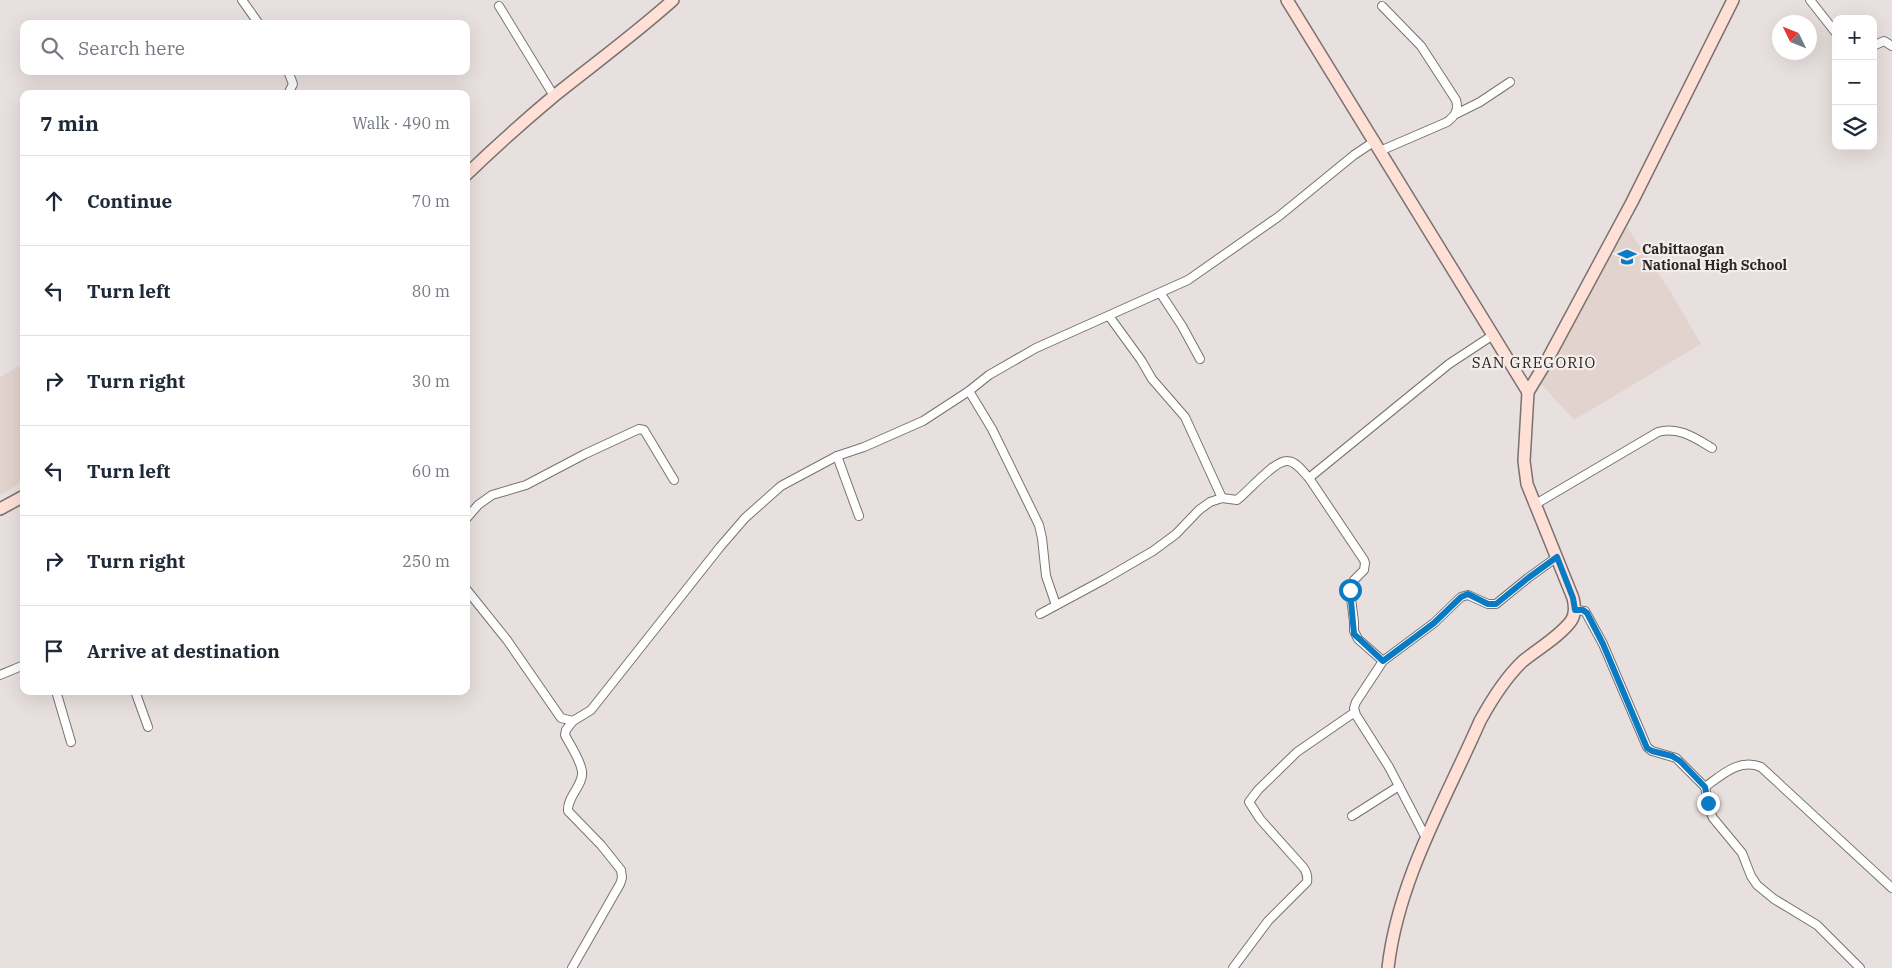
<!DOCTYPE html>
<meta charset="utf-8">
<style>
body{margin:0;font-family:"IBM Plex Serif",serif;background:#f6f6f7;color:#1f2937}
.controls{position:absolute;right:15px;top:15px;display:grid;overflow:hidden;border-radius:10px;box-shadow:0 5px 20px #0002}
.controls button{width:45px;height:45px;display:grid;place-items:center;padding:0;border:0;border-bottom:1px solid #e0e1e3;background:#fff;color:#1f2937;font:25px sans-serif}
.compass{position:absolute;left:1772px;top:15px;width:45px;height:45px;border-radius:50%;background:#fff;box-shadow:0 5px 20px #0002;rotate:313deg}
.stop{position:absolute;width:15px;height:15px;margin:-11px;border:4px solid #097bc5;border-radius:50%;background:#fff}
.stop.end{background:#097bc5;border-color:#fff;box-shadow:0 1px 5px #0008}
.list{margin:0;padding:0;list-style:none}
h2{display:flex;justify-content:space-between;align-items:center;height:65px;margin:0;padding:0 20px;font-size:21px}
h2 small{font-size:16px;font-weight:400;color:#747a83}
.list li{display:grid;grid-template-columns:32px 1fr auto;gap:15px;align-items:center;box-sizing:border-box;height:90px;padding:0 20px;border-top:1px solid #e0e1e3}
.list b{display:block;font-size:19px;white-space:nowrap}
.list em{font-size:16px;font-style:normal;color:#747a83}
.icon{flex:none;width:28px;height:28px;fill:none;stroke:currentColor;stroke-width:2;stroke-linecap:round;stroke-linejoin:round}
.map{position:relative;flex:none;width:1892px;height:968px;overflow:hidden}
.search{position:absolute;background:#fff;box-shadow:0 5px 20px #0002;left:20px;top:20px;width:450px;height:55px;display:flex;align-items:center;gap:12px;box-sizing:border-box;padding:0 18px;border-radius:10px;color:#747a83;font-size:19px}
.panel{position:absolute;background:#fff;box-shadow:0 5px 20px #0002;left:20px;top:90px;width:450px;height:605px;border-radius:10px}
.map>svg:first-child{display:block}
.built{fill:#e3d3cf}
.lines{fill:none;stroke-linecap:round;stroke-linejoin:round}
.street-casing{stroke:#797270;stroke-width:10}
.secondary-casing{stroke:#797270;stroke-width:14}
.street{stroke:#fff;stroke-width:8}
.secondary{stroke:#fee0d7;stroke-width:11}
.route{stroke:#097bc5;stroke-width:6}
.labels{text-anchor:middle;stroke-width:4.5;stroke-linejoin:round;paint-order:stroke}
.poi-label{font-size:14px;font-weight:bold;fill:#2a2726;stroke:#f5edeb;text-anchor:start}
.neighbourhood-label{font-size:15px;letter-spacing:1px;fill:#2a2726;stroke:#f5edeb}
</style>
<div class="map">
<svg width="1892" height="968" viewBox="0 0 1892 968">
<rect width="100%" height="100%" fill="#e8e0de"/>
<!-- built -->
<g class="built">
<polygon points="1625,224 1670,291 1701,344 1574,420 1541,384"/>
<polygon points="24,363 24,481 0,495 0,377"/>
</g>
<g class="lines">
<!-- street casing -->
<g class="street-casing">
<g id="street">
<polyline points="242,0 259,24"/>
<polyline points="1810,0 1836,33"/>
<polyline points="499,6 554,96"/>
<polyline points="1873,46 1884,41 1892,46"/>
<polyline points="288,71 293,84 288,94"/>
<polyline points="1456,114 1480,102 1510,82"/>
<path d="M1380,151L1447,122C1455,116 1459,110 1456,100L1421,46L1382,6"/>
<polyline points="1161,294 1182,326 1200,359"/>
<polyline points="1109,316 1141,360 1152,379 1185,417 1222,498"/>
<polyline points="969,391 992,429 1039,525 1042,538 1046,576 1056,605"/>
<polyline points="837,456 859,516"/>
<path d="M1534,505L1658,432C1678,426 1695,438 1712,448"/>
<polyline points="466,519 478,505 492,495 526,485 585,454 639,429 644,430 674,480"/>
<path d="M466,589L507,640L561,718L573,721L566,730L565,735C570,745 580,759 582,771C584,785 567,796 568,811L601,845L621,870L622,878L620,884L572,968"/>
<path d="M1575,610L1585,611L1603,644L1647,747L1652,751L1676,758L1705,787C1722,775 1739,758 1761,767L1892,888"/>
<path d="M1040,614L1105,579L1153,551L1176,534L1199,510L1210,502L1222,498L1237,500C1248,492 1275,459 1288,461C1297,462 1303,472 1309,478"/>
<polyline points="1383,661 1358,639 1354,631 1354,622 1350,590 1354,580 1364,570 1365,563 1364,560 1309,478 1449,364 1493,335"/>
<polyline points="0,675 24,665"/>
<polyline points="56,691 71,742"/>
<polyline points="135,691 148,727"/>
<polyline points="573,721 591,710 720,547 745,518 781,486 837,456 864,447 923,421 969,391 989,375 1036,348 1188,280 1278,217 1354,155 1375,141"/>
<polyline points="1705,787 1710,811 1713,818 1742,853 1751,876 1757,885 1774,899 1817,925 1860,968"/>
<polyline points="1352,816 1399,786"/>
<polyline points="1426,838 1389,767 1356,715 1354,708 1356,702 1383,661 1434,623 1461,597 1468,595 1488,604 1496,604 1528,578 1557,557"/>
<path d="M1233,968L1268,921L1307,882C1308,876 1307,872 1303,867L1260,819L1249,802L1258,790L1297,752L1355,712"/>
</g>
</g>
<!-- secondary casing -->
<g class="secondary-casing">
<g id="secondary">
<polyline points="1287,0 1528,392"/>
<path d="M466,175C495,147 524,121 554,96C594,64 635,34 673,0"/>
<polyline points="0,509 24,496"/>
<path d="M1388,968C1398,880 1445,801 1480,721C1492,699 1505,678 1523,661C1538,649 1560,636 1571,621C1576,614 1575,606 1573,598L1527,484L1524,461L1528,392L1545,364L1632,202L1733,0"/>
</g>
</g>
<!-- street -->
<use href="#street" class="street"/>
<!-- secondary -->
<use href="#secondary" class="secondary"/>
</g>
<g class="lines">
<!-- route -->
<polyline class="route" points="1350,590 1354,634 1383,661 1434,623 1461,597 1468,594 1488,604 1496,604 1528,578 1557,557 1573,598 1575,610 1583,610 1587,613 1603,644 1647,748 1652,751 1672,756 1680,761 1705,787 1708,803"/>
</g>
<!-- icons -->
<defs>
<g id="school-bare" transform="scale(1.5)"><path d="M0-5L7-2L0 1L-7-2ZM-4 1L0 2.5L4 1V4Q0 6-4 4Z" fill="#097bc5" stroke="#f5edeb" stroke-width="2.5" paint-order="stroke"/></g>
</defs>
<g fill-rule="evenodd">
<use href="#school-bare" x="1627" y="257"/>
</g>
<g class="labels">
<!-- poi labels -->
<g class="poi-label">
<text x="1642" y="254">Cabittaogan<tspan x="1642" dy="16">National High School</tspan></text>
</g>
<!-- neighbourhood labels -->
<g class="neighbourhood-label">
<text x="1534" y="368">SAN GREGORIO</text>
</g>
</g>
</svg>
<div class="controls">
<button>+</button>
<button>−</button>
<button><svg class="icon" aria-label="layers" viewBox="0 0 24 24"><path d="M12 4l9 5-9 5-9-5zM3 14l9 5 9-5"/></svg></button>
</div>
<svg class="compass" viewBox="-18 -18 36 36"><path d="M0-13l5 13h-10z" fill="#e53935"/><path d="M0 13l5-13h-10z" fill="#747a83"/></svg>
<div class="stop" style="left:1350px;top:590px"></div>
<div class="stop end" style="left:1708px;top:803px"></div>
<div class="search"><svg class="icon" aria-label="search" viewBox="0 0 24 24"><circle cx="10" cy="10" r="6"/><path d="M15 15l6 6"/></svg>Search here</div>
<section class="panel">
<h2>7 min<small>Walk · 490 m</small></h2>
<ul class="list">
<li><svg class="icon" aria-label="ahead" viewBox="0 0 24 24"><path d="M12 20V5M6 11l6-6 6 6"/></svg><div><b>Continue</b></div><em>70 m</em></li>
<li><svg class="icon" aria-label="left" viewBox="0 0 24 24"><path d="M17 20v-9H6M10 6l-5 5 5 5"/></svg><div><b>Turn left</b></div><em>80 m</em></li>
<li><svg class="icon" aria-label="right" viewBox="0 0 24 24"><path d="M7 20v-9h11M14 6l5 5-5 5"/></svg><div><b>Turn right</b></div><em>30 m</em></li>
<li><svg class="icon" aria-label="left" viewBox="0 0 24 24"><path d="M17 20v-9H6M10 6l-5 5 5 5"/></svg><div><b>Turn left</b></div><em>60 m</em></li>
<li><svg class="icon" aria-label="right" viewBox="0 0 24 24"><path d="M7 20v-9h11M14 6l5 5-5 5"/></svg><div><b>Turn right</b></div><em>250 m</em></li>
<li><svg class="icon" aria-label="arrive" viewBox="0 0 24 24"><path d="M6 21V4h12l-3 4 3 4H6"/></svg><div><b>Arrive at destination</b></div></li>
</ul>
</section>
</div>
